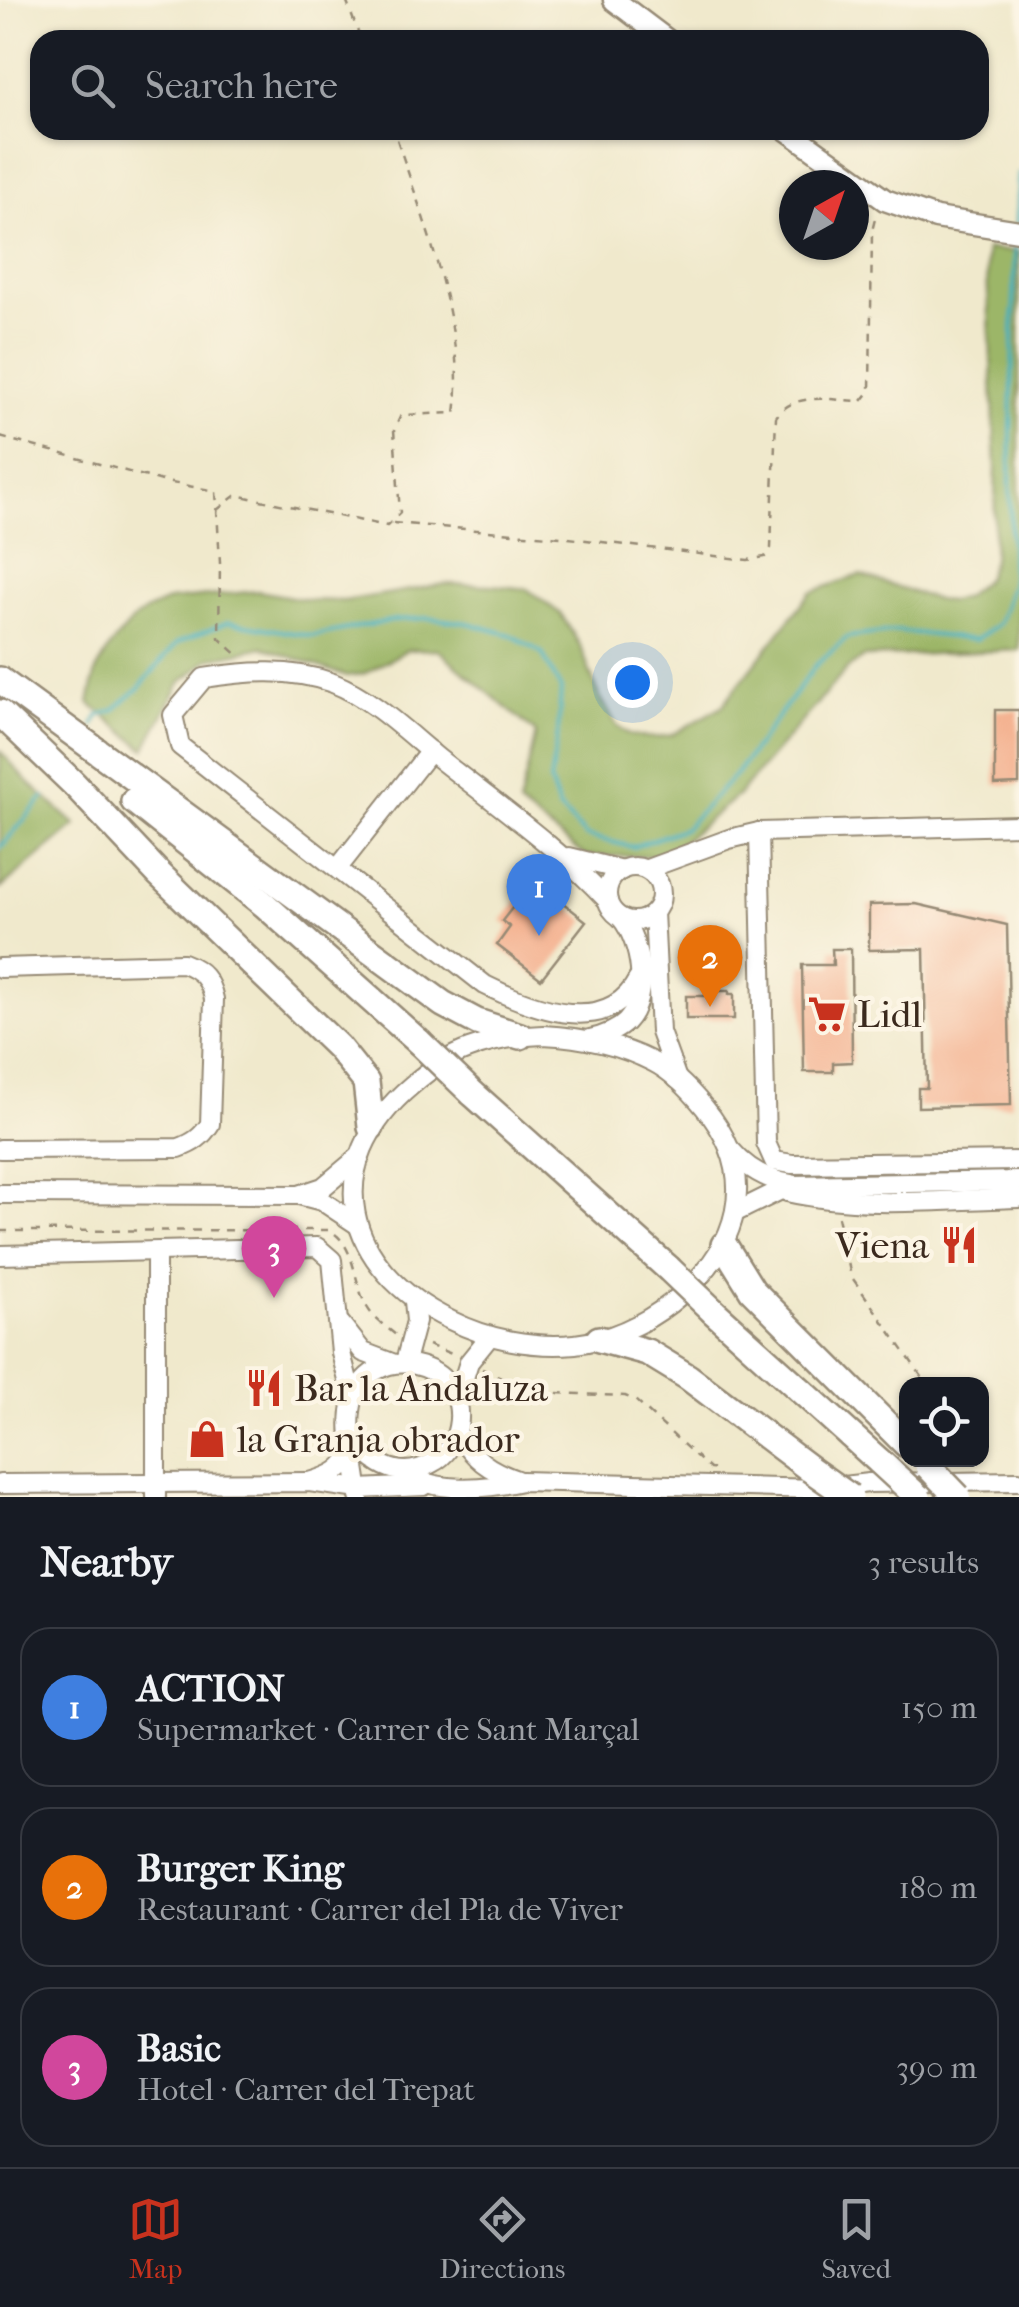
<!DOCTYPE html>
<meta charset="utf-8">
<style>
body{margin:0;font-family:"IM FELL French Canon",serif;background:#242831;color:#f1f3f6}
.controls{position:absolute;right:30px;bottom:30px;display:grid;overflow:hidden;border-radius:20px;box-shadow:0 2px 8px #0004}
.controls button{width:90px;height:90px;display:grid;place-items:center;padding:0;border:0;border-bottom:2px solid #363941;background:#171b24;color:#f1f3f6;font:50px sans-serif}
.compass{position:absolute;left:779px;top:170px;width:90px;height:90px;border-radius:50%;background:#171b24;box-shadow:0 2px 8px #0004;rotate:40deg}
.you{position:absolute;left:632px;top:682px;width:35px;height:35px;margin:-25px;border:8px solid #fff;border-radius:50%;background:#1a73e8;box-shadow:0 0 0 15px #1a73e833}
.badge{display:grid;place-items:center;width:65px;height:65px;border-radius:50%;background:#c8321e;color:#fff;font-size:32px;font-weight:700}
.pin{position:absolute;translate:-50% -82px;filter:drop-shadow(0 2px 5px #0008)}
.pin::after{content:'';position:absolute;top:52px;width:35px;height:30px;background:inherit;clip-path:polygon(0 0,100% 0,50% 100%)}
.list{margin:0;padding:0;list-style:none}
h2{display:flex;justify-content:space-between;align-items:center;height:130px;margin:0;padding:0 40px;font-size:42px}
h2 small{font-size:32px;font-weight:400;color:#9ea1a6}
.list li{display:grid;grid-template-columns:65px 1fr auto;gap:30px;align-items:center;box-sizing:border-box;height:160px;margin:0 20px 20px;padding:0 20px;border:2px solid #363941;border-radius:30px}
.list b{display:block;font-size:38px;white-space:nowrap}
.list p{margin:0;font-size:32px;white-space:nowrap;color:#9ea1a6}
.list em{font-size:32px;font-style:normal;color:#9ea1a6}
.icon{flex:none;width:55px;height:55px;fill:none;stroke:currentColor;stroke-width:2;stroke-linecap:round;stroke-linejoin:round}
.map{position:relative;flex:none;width:1019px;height:1497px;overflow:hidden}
.search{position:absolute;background:#171b24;box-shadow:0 2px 8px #0004;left:30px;right:30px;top:30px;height:110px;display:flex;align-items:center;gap:25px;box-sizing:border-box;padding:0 35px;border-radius:30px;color:#9ea1a6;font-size:38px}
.sheet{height:670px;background:#171b24}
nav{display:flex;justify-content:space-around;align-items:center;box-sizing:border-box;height:140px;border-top:2px solid #363941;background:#171b24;font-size:28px;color:#9ea1a6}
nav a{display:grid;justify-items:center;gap:5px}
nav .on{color:#c8321e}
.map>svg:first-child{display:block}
.forest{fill:#9cb668;stroke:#6c7043;stroke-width:2.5}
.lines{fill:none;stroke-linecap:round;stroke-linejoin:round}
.stream{stroke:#40afbc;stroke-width:4}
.building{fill:#f4b291}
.minor-casing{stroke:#968a75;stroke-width:22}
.major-casing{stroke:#968a75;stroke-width:25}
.highway-casing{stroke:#968a75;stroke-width:30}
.path{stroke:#968a75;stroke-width:2.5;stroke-dasharray:8 8;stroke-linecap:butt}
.minor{stroke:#fff;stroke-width:18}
.major{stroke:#fff;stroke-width:20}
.highway{stroke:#fff;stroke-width:25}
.highway-bridge-casing{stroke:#968a75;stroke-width:30;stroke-linecap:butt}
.highway-bridge{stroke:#fff;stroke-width:25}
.labels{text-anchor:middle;stroke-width:9;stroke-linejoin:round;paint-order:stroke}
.poi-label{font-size:38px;fill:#3b2a1e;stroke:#fcf5e5;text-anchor:start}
</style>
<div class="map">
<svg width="1019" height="1497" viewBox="0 0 1019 1497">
<rect width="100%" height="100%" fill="#fcf5e5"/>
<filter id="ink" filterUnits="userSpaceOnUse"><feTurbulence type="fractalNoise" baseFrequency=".01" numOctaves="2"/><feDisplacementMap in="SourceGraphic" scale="20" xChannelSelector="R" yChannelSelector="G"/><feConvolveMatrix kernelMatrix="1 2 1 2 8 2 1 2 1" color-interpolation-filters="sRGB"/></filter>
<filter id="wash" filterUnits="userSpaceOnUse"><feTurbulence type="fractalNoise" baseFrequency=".0048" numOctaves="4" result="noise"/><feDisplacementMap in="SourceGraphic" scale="40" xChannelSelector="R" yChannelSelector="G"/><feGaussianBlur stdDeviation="2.25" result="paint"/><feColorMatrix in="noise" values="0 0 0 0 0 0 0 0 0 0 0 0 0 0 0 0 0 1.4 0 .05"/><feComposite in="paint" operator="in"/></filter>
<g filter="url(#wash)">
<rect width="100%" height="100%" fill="#f0e9cc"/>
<!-- forest -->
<g class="forest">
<polygon points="986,249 1019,252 1019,650 864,657 847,669 738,795 676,847 655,856 585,856 519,805 536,733 437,649 407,650 364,674 346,676 263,647 209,659 180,683 145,749 89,703 96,671 110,647 132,621 147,610 170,600 258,591 309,600 344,601 445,584 491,585 527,589 561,614 581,647 596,689 617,726 630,735 655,738 672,735 722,706 811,592 860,575 937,600 950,601 965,597 986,579 993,560 996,468"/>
<polygon points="0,751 30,784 76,825 0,889"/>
</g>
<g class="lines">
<!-- stream -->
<g class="stream">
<polyline points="1016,223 1019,173"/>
<polyline points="94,725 98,716 114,710 138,689 177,643 228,622 312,636 395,620 428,618 468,623 511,635 542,653 561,689 558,733 550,781 559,808 586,836 633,847 685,828 736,774 816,665 848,637 898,631 976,640 999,623 1012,583 1010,480 1015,238"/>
<polyline points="0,848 44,797"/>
</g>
</g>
<g id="blocks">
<!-- building -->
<g class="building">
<polygon points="995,710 1019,710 1019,784 995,785"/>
<polygon points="534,880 586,921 541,979 497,945 510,927 502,921"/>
<polygon points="916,904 1007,925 1011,1105 918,1107 918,1088 927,1088 924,949 869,950 869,905"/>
<polygon points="832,949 851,949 852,1062 833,1063 833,1072 804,1072 802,965 833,965"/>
<polygon points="711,991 729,991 729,994 734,994 734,1019 686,1019 686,996 704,996"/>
</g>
</g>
</g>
<g filter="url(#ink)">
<use href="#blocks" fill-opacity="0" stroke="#968a75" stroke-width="2.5"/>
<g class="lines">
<!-- minor casing -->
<g class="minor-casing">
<g id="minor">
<polyline points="759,832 766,1143 774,1161 792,1164 1019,1161"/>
<polyline points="569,857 622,870"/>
<circle cx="634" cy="894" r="27"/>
<polyline points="338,868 430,751"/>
<polyline points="647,869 729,839 759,832 1019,825"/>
<path d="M608,901C558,847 496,804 438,758C406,732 372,698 333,683C291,668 247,671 204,678L173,715L180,746L485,985C531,1008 608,1038 638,979"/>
<polyline points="654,912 660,1032 677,1079"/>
<path d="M0,968L183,963C202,970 210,980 214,999L210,1124C202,1137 193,1143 179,1148L0,1149"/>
<path d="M543,1035C582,1037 618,1044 653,1062C673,1072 690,1090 704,1107C762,1177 739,1250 671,1303C644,1324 610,1340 575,1344C532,1348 488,1339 450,1320C344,1269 317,1165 412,1085C428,1071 449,1056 469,1049C493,1040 518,1036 543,1035Z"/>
<path d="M590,1039C603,1036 616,1032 626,1022C650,997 641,942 621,918"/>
<path d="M731,1150C748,1170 768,1181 795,1185L1019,1181"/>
<path d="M787,1192C861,1209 943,1200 1019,1198"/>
<polyline points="0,1194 299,1195 322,1201 358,1225"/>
<polyline points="299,1195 323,1187 360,1156"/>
<polyline points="736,1212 789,1186"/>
<polyline points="156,1252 156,1497"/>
<polyline points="0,1255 317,1247 332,1260 341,1353 353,1400"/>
<polyline points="341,1324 363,1352 392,1363"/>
<polyline points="405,1362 416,1321 414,1301"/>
<polyline points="457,1400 469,1362 490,1336"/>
<path d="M352,1430C366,1462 398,1483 432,1463C446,1456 455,1442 458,1427C471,1359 367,1337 352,1405C346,1433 357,1468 359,1497"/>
<path d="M457,1433C476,1460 486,1469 517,1480"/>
<path d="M402,1471C433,1494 485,1489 522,1481L817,1489L869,1483L1019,1481"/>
<path d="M310,1482C331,1476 346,1470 353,1448"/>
<polyline points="0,1484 309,1482 359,1489 424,1486"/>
</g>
</g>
<!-- major casing -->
<g class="major-casing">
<g id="major">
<polyline points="614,0 667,40"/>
<polyline points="787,130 885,200 936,218 1019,231"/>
</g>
</g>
<!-- highway casing -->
<g class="highway-casing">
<g id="highway">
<polyline points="0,680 443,1004 477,1022 520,1036"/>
<polyline points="0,713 74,784 158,873 338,1047 366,1082 371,1127"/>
<polyline points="134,801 265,905 419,1042"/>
<polyline points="472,1093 668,1268"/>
<polyline points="724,1245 752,1290 906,1444"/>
<polyline points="713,1311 880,1462"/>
<polyline points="599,1339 647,1352 688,1377 810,1469"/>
</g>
</g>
<!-- path -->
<g class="path">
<polyline points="346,0 361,40"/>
<polyline points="0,437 166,482 216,491 220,563 219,638 240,657"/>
<path d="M217,510L236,495L387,526L400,513L394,430L401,415L455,413C467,325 421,215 394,130"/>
<path d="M393,523L561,537L748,560L765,557L771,548L776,417C795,390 833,401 862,401L870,391L872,231L876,215"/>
<polyline points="838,1217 851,1276 927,1384"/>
<path d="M0,1231L328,1230C356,1242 353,1284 367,1307C373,1318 386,1327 396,1335"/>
<polyline points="428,1345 457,1356"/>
<polyline points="482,1369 531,1392 625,1396 635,1400 710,1469 721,1470"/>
</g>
<!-- minor -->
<use href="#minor" class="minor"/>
<!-- major -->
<use href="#major" class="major"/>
<!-- highway -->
<use href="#highway" class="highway"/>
<!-- highway-bridge casing -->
<g class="highway-bridge-casing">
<g id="highway-bridge">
<polyline points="419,1042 472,1093"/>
<polyline points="668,1268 713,1311"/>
<polyline points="880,1462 918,1497"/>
<polyline points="928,1466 958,1497"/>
<polyline points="810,1469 850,1497"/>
</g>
</g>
<!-- highway-bridge -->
<use href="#highway-bridge" class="highway-bridge"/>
</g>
</g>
<!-- icons -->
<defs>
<g id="supermarket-bare" transform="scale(3)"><path d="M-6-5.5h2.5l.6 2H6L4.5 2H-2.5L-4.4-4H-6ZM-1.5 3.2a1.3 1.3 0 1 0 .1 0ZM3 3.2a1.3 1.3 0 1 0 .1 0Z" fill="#c8321e" stroke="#fcf5e5" stroke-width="2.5" paint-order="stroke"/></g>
<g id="restaurant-bare" transform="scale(3)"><path d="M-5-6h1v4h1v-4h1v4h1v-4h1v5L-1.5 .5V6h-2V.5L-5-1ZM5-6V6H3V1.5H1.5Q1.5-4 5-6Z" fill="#c8321e" stroke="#fcf5e5" stroke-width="2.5" paint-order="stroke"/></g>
<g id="shop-bare" transform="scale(3)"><path d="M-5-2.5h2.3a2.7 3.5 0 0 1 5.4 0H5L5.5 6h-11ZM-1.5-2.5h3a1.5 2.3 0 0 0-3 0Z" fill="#c8321e" stroke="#fcf5e5" stroke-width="2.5" paint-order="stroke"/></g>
</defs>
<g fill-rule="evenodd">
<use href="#supermarket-bare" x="827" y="1014"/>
<use href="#restaurant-bare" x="959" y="1245"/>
<use href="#restaurant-bare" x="264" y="1388"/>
<use href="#shop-bare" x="207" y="1439"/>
</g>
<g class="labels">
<!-- poi labels -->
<g class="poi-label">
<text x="857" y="1027">Lidl</text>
<text x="929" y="1258" text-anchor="end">Viena</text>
<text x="294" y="1401">Bar la Andaluza</text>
<text x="237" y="1452">la Granja obrador</text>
</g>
</g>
</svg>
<div class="controls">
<button><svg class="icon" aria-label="locate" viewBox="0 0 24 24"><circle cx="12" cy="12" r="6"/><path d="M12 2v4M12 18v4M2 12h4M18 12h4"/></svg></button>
</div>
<svg class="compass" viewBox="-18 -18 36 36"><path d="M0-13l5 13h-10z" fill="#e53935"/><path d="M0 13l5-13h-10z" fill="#9ea1a6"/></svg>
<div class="you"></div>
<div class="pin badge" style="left:539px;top:936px;background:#3f7fe0">1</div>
<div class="pin badge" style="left:710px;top:1007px;background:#e8710a">2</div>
<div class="pin badge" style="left:274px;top:1298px;background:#d1479c">3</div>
<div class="search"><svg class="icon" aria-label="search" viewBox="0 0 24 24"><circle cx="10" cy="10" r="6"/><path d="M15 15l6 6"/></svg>Search here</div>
</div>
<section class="sheet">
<h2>Nearby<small>3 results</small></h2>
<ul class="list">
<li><span class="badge" style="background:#3f7fe0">1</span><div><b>ACTION</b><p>Supermarket · Carrer de Sant Marçal</p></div><em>150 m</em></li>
<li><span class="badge" style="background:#e8710a">2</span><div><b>Burger King</b><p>Restaurant · Carrer del Pla de Viver</p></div><em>180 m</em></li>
<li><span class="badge" style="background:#d1479c">3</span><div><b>Basic</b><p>Hotel · Carrer del Trepat</p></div><em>390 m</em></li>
</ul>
</section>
<nav>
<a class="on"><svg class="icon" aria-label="map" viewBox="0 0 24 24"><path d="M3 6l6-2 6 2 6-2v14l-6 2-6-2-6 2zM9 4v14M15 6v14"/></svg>Map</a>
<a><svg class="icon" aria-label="directions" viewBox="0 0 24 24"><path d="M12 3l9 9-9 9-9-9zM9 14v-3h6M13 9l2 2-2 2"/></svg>Directions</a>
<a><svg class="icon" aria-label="saved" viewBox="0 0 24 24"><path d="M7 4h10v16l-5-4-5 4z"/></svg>Saved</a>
</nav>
